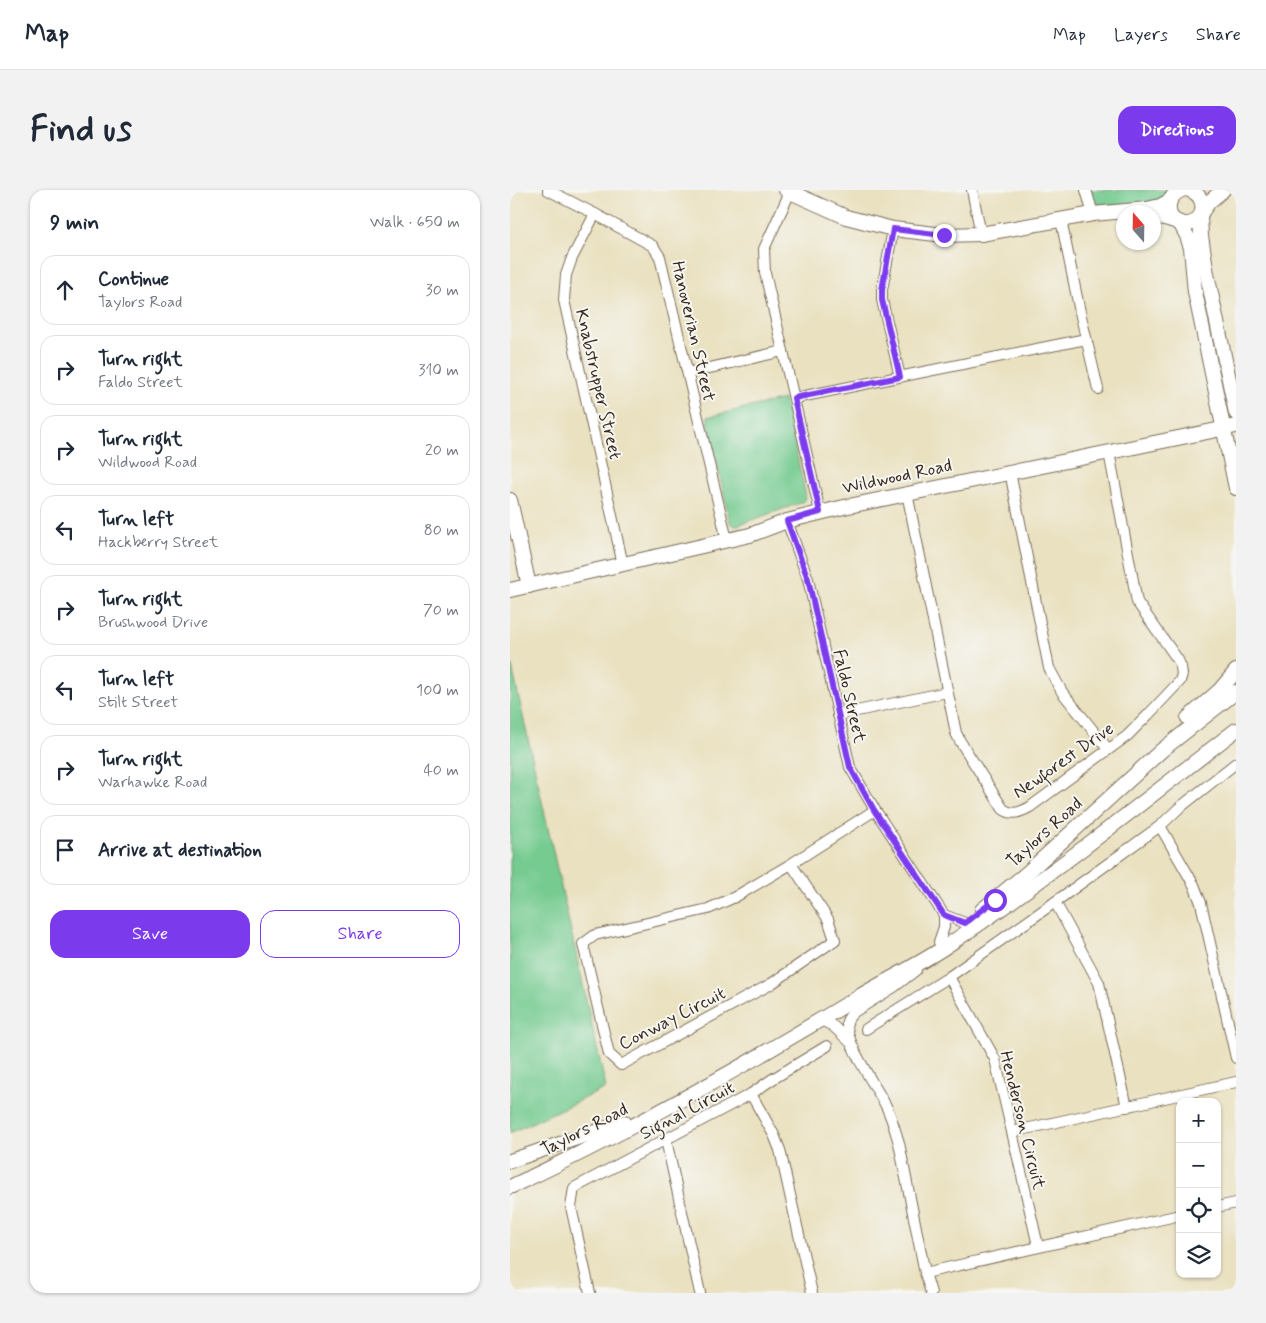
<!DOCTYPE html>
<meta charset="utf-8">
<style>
body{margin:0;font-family:Mynerve,sans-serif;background:#f2f2f3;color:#1f2937}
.controls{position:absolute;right:15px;bottom:15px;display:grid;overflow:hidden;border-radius:10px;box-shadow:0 1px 4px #0004}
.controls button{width:45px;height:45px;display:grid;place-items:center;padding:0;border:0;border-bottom:1px solid #e0e1e3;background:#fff;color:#1f2937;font:25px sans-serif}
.compass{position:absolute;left:606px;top:15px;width:45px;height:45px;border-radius:50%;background:#fff;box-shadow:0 1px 4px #0004;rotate:340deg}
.stop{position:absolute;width:15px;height:15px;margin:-11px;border:4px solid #7c3aed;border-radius:50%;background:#fff}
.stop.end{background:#7c3aed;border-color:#fff;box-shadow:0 1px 5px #0008}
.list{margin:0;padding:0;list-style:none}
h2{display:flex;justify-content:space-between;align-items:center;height:65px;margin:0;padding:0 20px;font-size:21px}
h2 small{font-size:16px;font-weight:400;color:#747a83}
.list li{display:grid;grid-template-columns:32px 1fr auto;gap:15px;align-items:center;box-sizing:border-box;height:70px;margin:0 10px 10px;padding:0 10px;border:1px solid #e0e1e3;border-radius:15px}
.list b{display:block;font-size:19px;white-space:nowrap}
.list p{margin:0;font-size:16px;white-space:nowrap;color:#747a83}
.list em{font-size:16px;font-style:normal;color:#747a83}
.actions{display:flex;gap:10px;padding:15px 20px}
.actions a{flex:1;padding:11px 0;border:1px solid #7c3aed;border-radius:15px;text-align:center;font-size:18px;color:#7c3aed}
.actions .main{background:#7c3aed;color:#fff}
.icon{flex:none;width:28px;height:28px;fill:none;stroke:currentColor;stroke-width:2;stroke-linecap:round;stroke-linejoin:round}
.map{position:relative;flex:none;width:726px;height:1103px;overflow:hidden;border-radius:15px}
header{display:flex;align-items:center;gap:30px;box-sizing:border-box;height:70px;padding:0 25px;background:#fff;border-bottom:1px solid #e0e1e3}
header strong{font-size:24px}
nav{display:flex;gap:28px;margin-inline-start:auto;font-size:18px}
.intro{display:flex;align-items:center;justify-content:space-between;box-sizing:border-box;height:120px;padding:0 30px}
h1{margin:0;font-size:35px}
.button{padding:12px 22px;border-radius:15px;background:#7c3aed;color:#fff;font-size:18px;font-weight:700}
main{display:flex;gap:30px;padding:0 30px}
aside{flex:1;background:#fff;border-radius:15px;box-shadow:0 1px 4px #0004}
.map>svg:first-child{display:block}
.green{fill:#75cb90;stroke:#587a57}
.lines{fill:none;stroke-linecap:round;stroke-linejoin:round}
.street-casing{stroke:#786a57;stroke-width:12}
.secondary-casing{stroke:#786a57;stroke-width:16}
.street{stroke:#fff;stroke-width:10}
.secondary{stroke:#fff;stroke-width:14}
.route{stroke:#7c3aed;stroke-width:6}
.labels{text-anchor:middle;stroke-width:4;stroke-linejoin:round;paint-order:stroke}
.street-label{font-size:18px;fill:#3b2a1e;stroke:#f6f6f2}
</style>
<header>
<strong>Map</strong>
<nav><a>Map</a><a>Layers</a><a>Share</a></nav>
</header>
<div class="intro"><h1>Find us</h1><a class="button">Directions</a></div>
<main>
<aside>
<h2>9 min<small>Walk · 650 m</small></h2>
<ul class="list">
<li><svg class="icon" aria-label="ahead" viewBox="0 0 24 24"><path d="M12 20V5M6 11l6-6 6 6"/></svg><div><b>Continue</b><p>Taylors Road</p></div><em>30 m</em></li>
<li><svg class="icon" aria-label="right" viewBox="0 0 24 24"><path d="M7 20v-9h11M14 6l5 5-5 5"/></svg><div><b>Turn right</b><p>Faldo Street</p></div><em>310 m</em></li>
<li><svg class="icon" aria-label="right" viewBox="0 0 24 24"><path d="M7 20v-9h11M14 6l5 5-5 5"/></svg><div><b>Turn right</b><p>Wildwood Road</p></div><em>20 m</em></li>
<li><svg class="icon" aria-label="left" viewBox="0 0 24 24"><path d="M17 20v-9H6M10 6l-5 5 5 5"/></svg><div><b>Turn left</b><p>Hackberry Street</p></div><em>80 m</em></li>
<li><svg class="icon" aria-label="right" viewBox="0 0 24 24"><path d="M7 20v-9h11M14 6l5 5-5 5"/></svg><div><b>Turn right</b><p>Brushwood Drive</p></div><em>70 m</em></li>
<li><svg class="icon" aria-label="left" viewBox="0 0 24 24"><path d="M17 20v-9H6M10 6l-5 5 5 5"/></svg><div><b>Turn left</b><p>Stilt Street</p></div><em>100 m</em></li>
<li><svg class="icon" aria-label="right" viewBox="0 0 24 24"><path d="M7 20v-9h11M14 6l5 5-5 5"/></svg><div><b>Turn right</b><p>Warhawke Road</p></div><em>40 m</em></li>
<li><svg class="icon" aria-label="arrive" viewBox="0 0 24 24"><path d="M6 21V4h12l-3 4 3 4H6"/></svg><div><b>Arrive at destination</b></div></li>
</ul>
<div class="actions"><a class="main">Save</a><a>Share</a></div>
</aside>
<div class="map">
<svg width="726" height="1103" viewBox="0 0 726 1103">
<rect width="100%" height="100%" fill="#f6f6f2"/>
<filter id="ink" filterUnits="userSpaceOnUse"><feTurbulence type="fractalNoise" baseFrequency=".02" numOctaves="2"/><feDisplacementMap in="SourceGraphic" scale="10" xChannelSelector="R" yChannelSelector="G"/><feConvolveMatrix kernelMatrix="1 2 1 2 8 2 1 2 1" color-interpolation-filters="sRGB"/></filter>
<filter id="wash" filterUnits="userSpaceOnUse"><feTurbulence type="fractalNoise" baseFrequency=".0096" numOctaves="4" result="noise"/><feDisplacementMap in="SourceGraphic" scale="20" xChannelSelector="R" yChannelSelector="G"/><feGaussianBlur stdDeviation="1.12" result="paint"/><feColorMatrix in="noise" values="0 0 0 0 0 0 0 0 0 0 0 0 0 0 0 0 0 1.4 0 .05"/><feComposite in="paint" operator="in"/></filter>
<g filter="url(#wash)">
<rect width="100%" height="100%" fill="#eae1c0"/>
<!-- green -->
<g class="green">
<polygon points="580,0 658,0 654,5 650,12 598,16 590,15 583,10"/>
<polygon points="274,209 296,306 293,312 225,336 220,333 197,227"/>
<polygon points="0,468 96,898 0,943"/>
</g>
</g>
<g filter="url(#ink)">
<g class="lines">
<!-- street casing -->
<g class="street-casing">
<g id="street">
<polyline points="38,0 85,24 143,56 150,67 217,350"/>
<polyline points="462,0 471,44"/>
<polyline points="576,0 583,24"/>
<polyline points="280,2 254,59 255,83 310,322"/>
<polyline points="85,24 62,68 56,85 54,110 113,375"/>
<polyline points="551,30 570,122 588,199"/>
<polyline points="383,39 372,100 372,110 390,187"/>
<polyline points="178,183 273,161"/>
<polyline points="285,208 576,149"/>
<polyline points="500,282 539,478 552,502 598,559"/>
<path d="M397,303L446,543L450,551L493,619C502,626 511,622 520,617L617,546L638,525L670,491L672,484L671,477L668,470L627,412L599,262"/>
<polyline points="277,331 298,389 340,577 365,620 434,725"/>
<polyline points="328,525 437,502"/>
<polyline points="650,636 668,619 726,573"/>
<polyline points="281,674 318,729 325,750 261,794 111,875 99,864 73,754 85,745 198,719 225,707 281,674 365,620"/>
<polyline points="545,712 589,793 617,917"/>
<polyline points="434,725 455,733"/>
<polyline points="429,752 434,737 434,725"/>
<path d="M406,780L384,797L344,822C340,826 336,829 337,835C337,856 365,895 376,916C382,928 385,940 389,953L415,1083L421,1103"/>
<polyline points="311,830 323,836 340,852"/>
<polyline points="356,839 439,787"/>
<polyline points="241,904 261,890 317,856"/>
<polyline points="502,942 726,892"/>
<polyline points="156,950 190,1103"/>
<polyline points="707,1017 726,1013"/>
<polyline points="528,1056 502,942 485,869 439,787 545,712 650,636 684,695 691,713 726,868"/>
<polyline points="415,1083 670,1025"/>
<polyline points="80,1103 61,1017 64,998 241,904 264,945 270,960 302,1103"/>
</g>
</g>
<!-- secondary casing -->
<g class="secondary-casing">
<g id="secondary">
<polyline points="276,0 336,27 383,39 434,45 471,44 583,24 637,19 650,16 659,11"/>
<path d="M672,0C654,6 654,32 674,34C695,36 700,6 679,0"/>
<polyline points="693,20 699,12 713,0"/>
<polyline points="690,26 691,46 697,84 726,223"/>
<polyline points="644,27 655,28 668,32"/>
<polyline points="670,33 677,46 681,58 685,102 726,298"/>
<polyline points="0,310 19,396"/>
<polyline points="0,400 240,345 277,331 334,317 726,236"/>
<polyline points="678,528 710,500 726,481"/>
<polyline points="472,720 517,683 652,560 726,502"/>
<polyline points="0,971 114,932"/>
<path d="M0,997C119,942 233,877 345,809C375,791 406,776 435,757C536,690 630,614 726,540"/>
</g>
</g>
<!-- street -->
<use href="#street" class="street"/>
<!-- secondary -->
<use href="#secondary" class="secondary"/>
</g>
</g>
<g class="lines" filter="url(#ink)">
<!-- route -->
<polyline class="route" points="434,45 383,39 372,100 372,110 390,187 284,208 310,322 277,331 298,389 340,577 364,620 434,725 455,733 485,710"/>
</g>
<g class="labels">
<!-- street labels -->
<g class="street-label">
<text transform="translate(184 141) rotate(77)" y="6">Hanoverian Street</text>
<text transform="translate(89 194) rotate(77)" y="6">Knabstrupper Street</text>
<text transform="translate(387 286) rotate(-12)" y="6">Wildwood Road</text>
<text transform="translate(340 506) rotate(77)" y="6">Faldo Street</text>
<text transform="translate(553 570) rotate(-35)" y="6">Newforest Drive</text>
<text transform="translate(534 642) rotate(-42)" y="6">Taylors Road</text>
<text transform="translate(162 828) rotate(-27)" y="6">Conway Circuit</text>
<text transform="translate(177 920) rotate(-28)" y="6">Signal Circuit</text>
<text transform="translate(513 930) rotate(76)" y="6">Henderson Circuit</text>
<text transform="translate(74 939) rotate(-27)" y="6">Taylors Road</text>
</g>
</g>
</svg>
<div class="controls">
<button>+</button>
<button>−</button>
<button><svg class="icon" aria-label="locate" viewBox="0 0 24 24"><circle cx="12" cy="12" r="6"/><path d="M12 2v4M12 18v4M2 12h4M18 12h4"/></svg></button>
<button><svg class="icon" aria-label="layers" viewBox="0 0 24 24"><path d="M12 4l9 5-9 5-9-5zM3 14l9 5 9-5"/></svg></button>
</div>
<svg class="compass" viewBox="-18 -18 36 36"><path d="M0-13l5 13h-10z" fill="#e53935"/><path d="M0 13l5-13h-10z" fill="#747a83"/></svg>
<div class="stop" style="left:485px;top:710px"></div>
<div class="stop end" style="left:434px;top:45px"></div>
</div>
</main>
